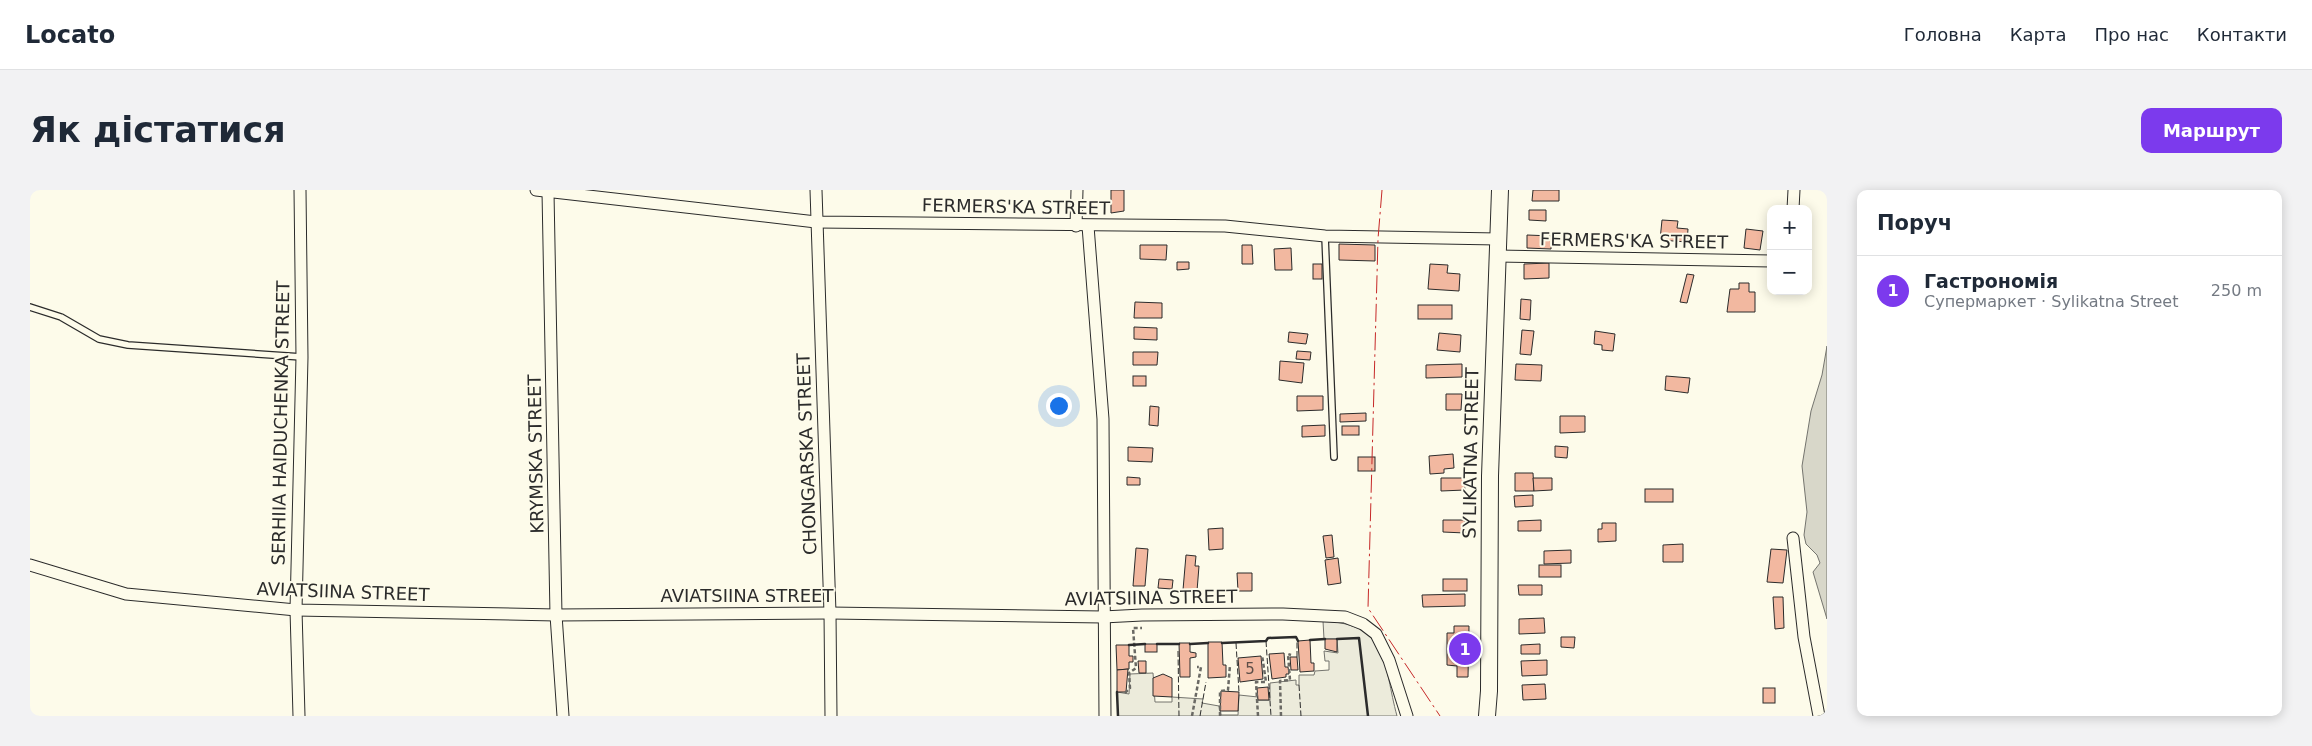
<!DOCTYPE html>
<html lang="uk">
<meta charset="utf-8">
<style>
body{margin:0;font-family:"DejaVu Sans",sans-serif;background:#f2f2f3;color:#1f2937}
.controls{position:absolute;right:15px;top:15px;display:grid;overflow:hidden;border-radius:10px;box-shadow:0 2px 12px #0003}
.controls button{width:45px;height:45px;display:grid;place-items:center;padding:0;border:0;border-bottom:1px solid #e0e1e3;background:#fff;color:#1f2937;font:25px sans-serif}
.you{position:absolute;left:1028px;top:215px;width:18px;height:18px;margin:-12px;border:4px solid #fff;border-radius:50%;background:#1a73e8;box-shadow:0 0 0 8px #1a73e833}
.badge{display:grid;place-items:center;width:32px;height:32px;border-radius:50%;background:#7c3aed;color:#fff;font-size:16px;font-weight:700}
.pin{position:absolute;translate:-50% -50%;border:2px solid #fff;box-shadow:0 1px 5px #0006}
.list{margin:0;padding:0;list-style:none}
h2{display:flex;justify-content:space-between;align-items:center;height:65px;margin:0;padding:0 20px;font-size:21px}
h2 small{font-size:16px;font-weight:400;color:#747a83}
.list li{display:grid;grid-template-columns:32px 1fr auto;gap:15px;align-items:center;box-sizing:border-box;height:70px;padding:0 20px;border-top:1px solid #e0e1e3}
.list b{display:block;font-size:19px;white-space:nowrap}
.list p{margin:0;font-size:16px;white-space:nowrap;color:#747a83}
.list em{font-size:16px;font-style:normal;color:#747a83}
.map{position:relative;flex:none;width:1797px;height:526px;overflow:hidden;border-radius:10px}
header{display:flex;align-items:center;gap:30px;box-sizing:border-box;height:70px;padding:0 25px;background:#fff;border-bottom:1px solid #e0e1e3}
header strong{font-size:24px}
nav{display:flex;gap:28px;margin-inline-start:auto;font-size:18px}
.intro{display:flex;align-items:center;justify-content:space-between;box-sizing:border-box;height:120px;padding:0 30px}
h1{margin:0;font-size:35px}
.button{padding:12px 22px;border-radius:10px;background:#7c3aed;color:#fff;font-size:18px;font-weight:700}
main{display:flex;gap:30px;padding:0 30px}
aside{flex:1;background:#fff;border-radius:10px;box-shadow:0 2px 12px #0003}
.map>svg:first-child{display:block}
.green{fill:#ecebdb;stroke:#74746e}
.water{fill:#d8d7c9;stroke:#74746e}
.building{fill:#f2b8a0;stroke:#2b2b2b}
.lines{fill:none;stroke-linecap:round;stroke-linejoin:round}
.lane-casing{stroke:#2b2b2b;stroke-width:8}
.street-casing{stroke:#2b2b2b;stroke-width:13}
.secondary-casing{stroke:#2b2b2b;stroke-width:18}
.path{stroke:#6a6964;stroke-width:2.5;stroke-dasharray:4 2.5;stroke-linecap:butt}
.lane{stroke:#fdfbea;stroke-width:5.5}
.street{stroke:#fdfbea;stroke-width:11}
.secondary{stroke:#fdfbea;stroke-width:16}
.fence{stroke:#2b2b2b;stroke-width:1;stroke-dasharray:6 2.5;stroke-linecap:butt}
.wall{stroke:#2b2b2b;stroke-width:2.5}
.power{stroke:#c62828;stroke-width:1;stroke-dasharray:18 4 2.5 4;stroke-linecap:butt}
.labels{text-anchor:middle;stroke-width:4;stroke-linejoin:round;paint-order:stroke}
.number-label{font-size:15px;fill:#5d4e48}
.street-label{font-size:18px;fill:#2b2b2b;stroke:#fdfbea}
</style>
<header>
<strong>Locato</strong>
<nav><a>Головна</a><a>Карта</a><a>Про нас</a><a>Контакти</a></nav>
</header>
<div class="intro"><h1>Як дістатися</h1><a class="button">Маршрут</a></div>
<main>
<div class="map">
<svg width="1797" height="526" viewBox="0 0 1797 526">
<rect width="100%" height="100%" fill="#fdfbea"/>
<!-- green -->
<path class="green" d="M1293,431C1360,434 1353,475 1367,526H1088L1087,502L1099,504L1100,484L1123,483L1125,512H1142V507L1173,509L1172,513L1189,516L1191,525H1208L1209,505L1228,507V510H1240V493L1266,490V495H1269V485H1284L1285,481L1299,480V471H1295L1294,461L1308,463L1307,449H1294Z"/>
<!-- water -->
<polygon class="water" points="1797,156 1797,429 1783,382 1790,373 1787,365 1776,354 1774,345 1777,322 1772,276 1781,221 1792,185"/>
<!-- building -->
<g class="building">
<polygon points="1081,0 1094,0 1094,21 1081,23"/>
<polygon points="1503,0 1529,0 1529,11 1502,11"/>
<polygon points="1499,20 1516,20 1516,31 1499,30"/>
<polygon points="1632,30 1648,31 1647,38 1658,39 1657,52 1630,50"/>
<polygon points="1716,39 1733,41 1730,60 1714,58"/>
<polygon points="1497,45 1522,46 1521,59 1497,58"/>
<polygon points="1309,54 1345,55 1345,71 1309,70"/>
<polygon points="1110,55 1137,55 1136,70 1110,69"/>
<polygon points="1212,55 1222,55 1223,74 1212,74"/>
<polygon points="1261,58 1262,80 1245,80 1244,59"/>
<polygon points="1147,72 1159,72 1159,79 1147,80"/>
<polygon points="1519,73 1519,88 1494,89 1494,74"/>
<rect x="1283" y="74" width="9" height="15"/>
<polygon points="1400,74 1418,75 1417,83 1430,84 1429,101 1398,99"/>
<polygon points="1657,84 1664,85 1657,113 1650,112"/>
<polygon points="1709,93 1719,93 1719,102 1725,102 1725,122 1697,122 1700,99 1709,99"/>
<polygon points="1491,109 1501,110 1500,130 1490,129"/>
<polygon points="1105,112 1132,113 1132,128 1104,128"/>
<rect x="1388" y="115" width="34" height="14"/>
<polygon points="1104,137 1127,138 1127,150 1104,149"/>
<polygon points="1492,140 1504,141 1501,165 1490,164"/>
<polygon points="1565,141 1585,144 1583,161 1572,160 1572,155 1564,154"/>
<polygon points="1259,142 1278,144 1276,154 1258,152"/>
<polygon points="1409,143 1431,145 1430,162 1407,160"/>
<polygon points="1267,161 1281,162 1280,170 1266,169"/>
<polygon points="1103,162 1128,162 1127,175 1103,175"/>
<polygon points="1250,171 1274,173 1272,193 1249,190"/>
<polygon points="1432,174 1432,187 1396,188 1396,175"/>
<polygon points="1486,174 1512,175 1511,191 1485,190"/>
<rect x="1103" y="186" width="13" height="10"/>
<polygon points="1636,186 1660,188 1658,203 1635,200"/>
<polygon points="1416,204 1432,204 1431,220 1416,220"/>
<polygon points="1267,206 1293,206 1293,220 1267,221"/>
<polygon points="1120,216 1129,217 1128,236 1119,235"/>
<polygon points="1336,223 1336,231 1310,232 1310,224"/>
<polygon points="1530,226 1555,226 1555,242 1530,243"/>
<polygon points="1295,235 1295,246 1272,247 1272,236"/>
<rect x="1312" y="236" width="17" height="9"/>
<polygon points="1525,256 1538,257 1537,268 1525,267"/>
<polygon points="1098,257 1123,258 1122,272 1098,271"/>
<polygon points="1423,264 1424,278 1414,279 1414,283 1400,284 1399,266"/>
<rect x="1328" y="267" width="17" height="14"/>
<polygon points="1485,283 1503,283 1504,301 1485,301"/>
<polygon points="1097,287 1110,288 1110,295 1097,295"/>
<polygon points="1411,288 1434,288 1435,300 1411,301"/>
<polygon points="1503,288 1522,288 1522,300 1504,301"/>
<rect x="1615" y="299" width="28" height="13"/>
<polygon points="1503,305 1503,316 1485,317 1484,306"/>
<polygon points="1413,330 1435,330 1435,343 1413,342"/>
<polygon points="1511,330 1511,341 1488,341 1488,331"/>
<polygon points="1572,333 1586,333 1586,351 1568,352 1568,339 1572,339"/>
<polygon points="1193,338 1193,359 1179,360 1178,339"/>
<polygon points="1302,345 1304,367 1296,368 1293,346"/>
<polygon points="1653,354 1653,372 1633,372 1633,355"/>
<polygon points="1106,358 1118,359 1115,396 1103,396"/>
<polygon points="1741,359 1757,360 1753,393 1737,392"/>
<polygon points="1541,360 1541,373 1514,374 1514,361"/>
<polygon points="1156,365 1166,366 1165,376 1169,376 1167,401 1153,400"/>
<polygon points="1308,368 1311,393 1298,395 1295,370"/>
<rect x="1509" y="375" width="22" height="12"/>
<polygon points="1207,383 1222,383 1222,401 1208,401"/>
<polygon points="1129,389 1143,390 1142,399 1128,398"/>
<rect x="1413" y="389" width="24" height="12"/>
<polygon points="1488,395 1512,395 1512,405 1489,405"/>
<polygon points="1435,404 1435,416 1393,417 1392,405"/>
<polygon points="1743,407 1753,407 1754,438 1745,439"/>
<polygon points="1514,428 1515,443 1489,444 1489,429"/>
<polygon points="1424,436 1439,436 1438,487 1427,487 1427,476 1417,475 1417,443 1424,443"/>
<polygon points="1531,447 1545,447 1544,458 1531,457"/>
<polygon points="1295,449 1307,449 1307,462 1295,459"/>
<polygon points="1280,450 1281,473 1284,473 1284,481 1270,482 1268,451"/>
<polygon points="1192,452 1193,475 1196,475 1196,487 1178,488 1178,452"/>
<polygon points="1149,453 1160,453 1160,462 1166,463 1166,467 1160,468 1160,487 1150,487"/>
<rect x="1115" y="454" width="12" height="8"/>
<polygon points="1510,454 1510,464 1491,464 1491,455"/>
<polygon points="1086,455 1099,455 1099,466 1103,466 1103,472 1099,472 1099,479 1087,480"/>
<polygon points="1254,463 1255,477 1258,477 1259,484 1256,484 1256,487 1242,489 1239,464"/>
<polygon points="1231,466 1233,489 1210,492 1208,468"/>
<polygon points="1260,467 1267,467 1268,480 1261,480"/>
<polygon points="1517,470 1517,485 1492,486 1491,471"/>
<polygon points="1108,471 1116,471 1116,483 1109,483"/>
<polygon points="1098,479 1096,502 1087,502 1087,480"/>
<polygon points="1133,484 1142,488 1142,507 1123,506 1123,488"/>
<polygon points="1515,494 1516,509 1493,510 1492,495"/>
<polygon points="1238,497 1239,510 1228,510 1227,498"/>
<rect x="1733" y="498" width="12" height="15"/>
<polygon points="1191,501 1209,502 1208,521 1190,521"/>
</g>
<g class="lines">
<!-- lane casing -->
<g class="lane-casing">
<g id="lane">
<polyline points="1295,46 1304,267"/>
<polyline points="0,117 31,127 69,149 98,155 272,167"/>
</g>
</g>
<!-- street casing -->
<g class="street-casing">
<g id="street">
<polyline points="506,0 786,32 1195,36 1295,46 1468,49"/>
<polyline points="786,0 800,423 801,526"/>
<polyline points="518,2 526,425 533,526"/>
<polyline points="1763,19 1764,0"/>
<polyline points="1046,36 1047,0"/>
<polyline points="1058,36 1073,229 1075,526"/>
<polyline points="1467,66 1741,71"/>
<polyline points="1763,348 1774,447 1789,526"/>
<polyline points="0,375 96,404 266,420 526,425 800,423 1073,427 1112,425 1253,424 1315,427 1333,434 1346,444 1359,470 1377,526"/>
<polyline points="269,526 266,420 272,167 270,0"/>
</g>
</g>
<!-- secondary casing -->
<g class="secondary-casing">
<polyline id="secondary" points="1457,526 1459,501 1460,286 1470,0"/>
</g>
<!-- path -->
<g class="path">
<polyline points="1095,503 1100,498 1099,483 1106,478 1103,438 1112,438"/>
<polyline points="1162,526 1171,477 1167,477"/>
<polyline points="1190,526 1190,501 1198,500 1200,475"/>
<polyline points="1228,526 1226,492 1236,492 1232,465"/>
<polyline points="1251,526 1250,491 1260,490 1258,464 1261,465"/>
</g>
<!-- lane -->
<use href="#lane" class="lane"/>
<!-- street -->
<use href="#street" class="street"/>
<!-- secondary -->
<use href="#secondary" class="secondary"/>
<!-- fence -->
<g class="fence">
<polyline points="1236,451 1241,526"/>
<polyline points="1206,453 1209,502"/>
<polyline points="1148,461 1149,526"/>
<polyline points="1267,467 1267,451"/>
<polyline points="1269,495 1271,526"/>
<polyline points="1170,526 1176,492"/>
</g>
<!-- wall -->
<g class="wall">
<polyline points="1307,449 1329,448 1338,526"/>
<polyline points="1280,450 1295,449"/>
<polyline points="1192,453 1236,451 1238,448 1266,447 1268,451"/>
<polyline points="1127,454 1149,454"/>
<polyline points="1160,454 1178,453"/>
<polyline points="1099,455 1115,454"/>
<polyline points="1087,502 1088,526"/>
</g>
<!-- power -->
<polyline class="power" points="1352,0 1348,49 1338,418 1410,526"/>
</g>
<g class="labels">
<!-- number labels -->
<g class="number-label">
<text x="1220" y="484">5</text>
</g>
<!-- street labels -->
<g class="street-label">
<text transform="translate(986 17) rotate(1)" y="6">FERMERS'KA STREET</text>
<text transform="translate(1604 51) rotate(1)" y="6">FERMERS'KA STREET</text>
<text transform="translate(251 233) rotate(-89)" y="6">SERHIIA HAIDUCHENKA STREET</text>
<text transform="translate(1441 263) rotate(-89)" y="6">SYLIKATNA STREET</text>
<text transform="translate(506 264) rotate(-91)" y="6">KRYMSKA STREET</text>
<text transform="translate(777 264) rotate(-92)" y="6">CHONGARSKA STREET</text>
<text transform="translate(313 402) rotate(2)" y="6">AVIATSIINA STREET</text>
<text x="717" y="412">AVIATSIINA STREET</text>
<text transform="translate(1121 408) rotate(-1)" y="6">AVIATSIINA STREET</text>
</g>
</g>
</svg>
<div class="controls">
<button>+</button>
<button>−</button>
</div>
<div class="you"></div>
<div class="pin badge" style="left:1435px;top:459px">1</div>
</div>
<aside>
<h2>Поруч<small></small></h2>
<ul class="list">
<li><span class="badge">1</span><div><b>Гастрономія</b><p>Супермаркет · Sylikatna Street</p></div><em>250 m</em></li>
</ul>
</aside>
</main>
